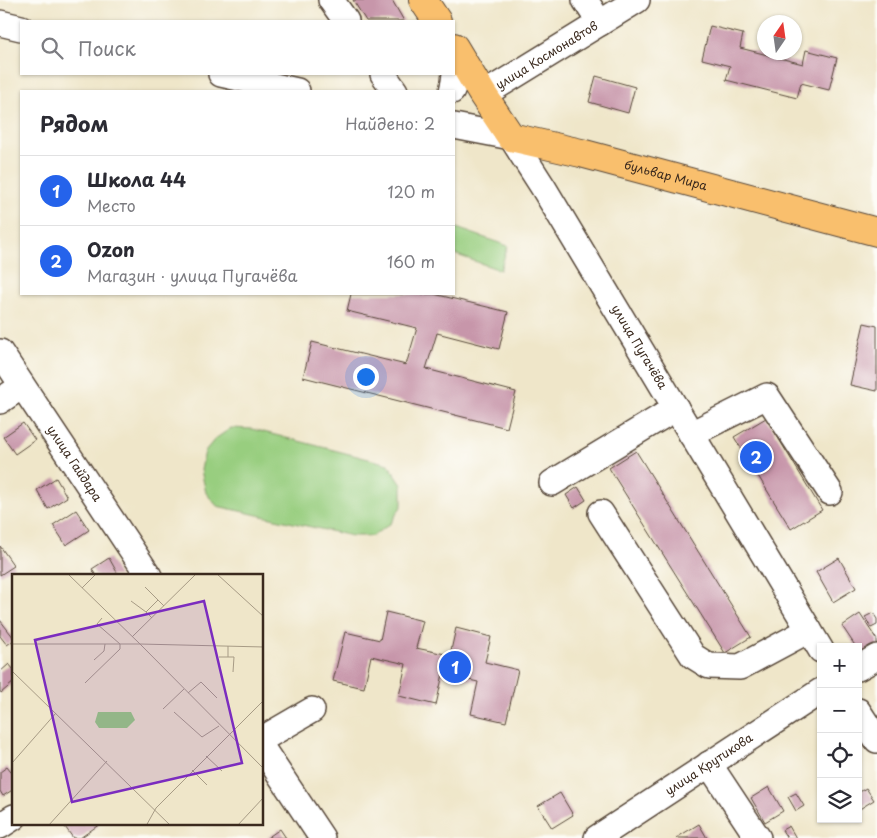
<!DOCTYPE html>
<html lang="ru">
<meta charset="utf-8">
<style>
body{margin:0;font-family:"Playpen Sans",sans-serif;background:#f2f2f3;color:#2b2b33}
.controls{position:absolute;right:15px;bottom:15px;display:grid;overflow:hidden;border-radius:0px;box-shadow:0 1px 4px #0004}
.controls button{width:45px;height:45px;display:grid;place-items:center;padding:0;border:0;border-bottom:1px solid #e1e1e2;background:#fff;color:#2b2b33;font:25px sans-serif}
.compass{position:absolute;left:757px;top:15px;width:45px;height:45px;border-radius:50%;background:#fff;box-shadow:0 1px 4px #0004;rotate:13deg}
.you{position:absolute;left:365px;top:376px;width:18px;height:18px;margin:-12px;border:4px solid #fff;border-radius:50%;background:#1a73e8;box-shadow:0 0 0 8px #1a73e833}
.badge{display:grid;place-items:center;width:32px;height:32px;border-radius:50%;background:#2563eb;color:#fff;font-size:16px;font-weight:700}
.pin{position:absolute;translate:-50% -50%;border:2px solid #fff;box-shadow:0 1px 5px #0006}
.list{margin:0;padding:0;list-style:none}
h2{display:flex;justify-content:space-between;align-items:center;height:65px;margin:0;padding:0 20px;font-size:21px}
h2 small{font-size:16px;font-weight:400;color:#7c7c81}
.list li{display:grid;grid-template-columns:32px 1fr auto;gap:15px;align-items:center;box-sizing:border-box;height:70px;padding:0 20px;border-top:1px solid #e1e1e2}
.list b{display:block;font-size:19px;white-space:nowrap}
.list p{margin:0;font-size:16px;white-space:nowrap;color:#7c7c81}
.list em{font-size:16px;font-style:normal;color:#7c7c81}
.icon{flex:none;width:28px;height:28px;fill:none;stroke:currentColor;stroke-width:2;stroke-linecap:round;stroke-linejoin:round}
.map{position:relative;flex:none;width:877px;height:838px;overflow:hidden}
.search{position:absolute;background:#fff;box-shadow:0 1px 4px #0004;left:20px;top:20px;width:435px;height:55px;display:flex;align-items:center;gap:12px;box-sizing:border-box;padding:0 18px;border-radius:0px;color:#7c7c81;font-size:19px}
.panel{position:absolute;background:#fff;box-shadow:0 1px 4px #0004;left:20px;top:90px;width:435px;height:205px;border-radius:0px}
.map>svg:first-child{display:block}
.green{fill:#98ce7f;stroke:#6a7c4e}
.building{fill:#c796aa}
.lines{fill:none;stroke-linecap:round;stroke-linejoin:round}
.minor-casing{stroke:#564638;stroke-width:28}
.major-casing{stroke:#564638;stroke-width:30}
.minor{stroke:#fff;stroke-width:25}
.major{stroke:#f9bf6d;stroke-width:28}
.labels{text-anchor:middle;stroke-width:5;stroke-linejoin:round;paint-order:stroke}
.street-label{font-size:12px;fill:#3b2a1e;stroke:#fdfcf7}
.inset-road{fill:none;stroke:#a79b85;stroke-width:1}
.view{fill:#7b2cbf;fill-opacity:0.15;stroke:#7b2cbf;stroke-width:2.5}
.inset-edge{fill:none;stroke:#3b2a1e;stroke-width:2.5}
</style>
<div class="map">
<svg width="877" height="838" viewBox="0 0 877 838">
<rect width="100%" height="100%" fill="#fdfcf7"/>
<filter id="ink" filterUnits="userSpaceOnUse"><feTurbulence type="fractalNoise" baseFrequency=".02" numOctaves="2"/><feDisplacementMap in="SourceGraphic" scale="10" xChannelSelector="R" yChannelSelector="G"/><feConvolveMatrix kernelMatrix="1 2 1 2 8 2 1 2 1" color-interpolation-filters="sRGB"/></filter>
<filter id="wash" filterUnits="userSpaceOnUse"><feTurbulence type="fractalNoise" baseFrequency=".0096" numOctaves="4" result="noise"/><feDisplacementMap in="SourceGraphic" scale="20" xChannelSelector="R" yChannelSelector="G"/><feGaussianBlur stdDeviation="1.12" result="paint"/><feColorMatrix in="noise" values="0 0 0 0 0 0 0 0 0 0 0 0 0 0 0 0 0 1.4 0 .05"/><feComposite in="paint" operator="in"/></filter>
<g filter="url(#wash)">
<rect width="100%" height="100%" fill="#efe6c9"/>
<!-- green -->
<g class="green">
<polygon points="454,227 508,246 500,270 454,254"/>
<polygon points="231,428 252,429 388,464 402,485 402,505 391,523 373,536 352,536 217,506 206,493 201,470 205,451 215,439"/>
</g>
<g id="blocks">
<!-- building -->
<g class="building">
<polygon points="353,0 392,0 404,21 366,21"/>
<polygon points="710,26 743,34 740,48 803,64 806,50 837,58 829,90 801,83 797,98 726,80 730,66 702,59"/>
<polygon points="596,76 635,87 628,113 589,102"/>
<polygon points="351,294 434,294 508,312 499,349 437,333 426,369 516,392 507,428 303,377 312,342 406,365 417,328 347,311"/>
<polygon points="864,323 877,326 877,391 850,385"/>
<polygon points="766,418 822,510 791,529 734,437"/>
<polygon points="23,423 35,440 15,454 3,437"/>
<polygon points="636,451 751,637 725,653 609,468"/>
<polygon points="56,478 67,497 48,509 37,490"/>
<polygon points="578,487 586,500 574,508 566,495"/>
<polygon points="76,510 89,530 66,545 53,525"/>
<polygon points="0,546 14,566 0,575"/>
<polygon points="109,558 119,576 96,576 92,569"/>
<polygon points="839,558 856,588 833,602 816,572"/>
<polygon points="386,612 423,621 416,648 450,655 456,628 491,637 485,662 518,670 506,722 471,714 478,682 443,674 436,705 399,696 406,664 371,656 364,688 333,681 345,632 380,640"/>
<polygon points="873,613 877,619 877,625 871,628 865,617"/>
<polygon points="860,614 877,640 877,647 862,656 858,650 858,647 856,647 842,626"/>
<polygon points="0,620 14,638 14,640 7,645 0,636"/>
<polygon points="9,664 14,670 14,682 1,693 0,691 0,672"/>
<polygon points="7,767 14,776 14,789 3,796 0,791 0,772"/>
<polygon points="769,787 783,811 765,822 751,798"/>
<polygon points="866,788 874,800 858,810 858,793"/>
<polygon points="560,793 573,815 552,828 538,806"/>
<polygon points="796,793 804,806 796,811 788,797"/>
<polygon points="63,824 100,824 80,838 73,838"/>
<polygon points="699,824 707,838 676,838"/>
<polygon points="789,826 796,838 787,838 782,830"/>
<polygon points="280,829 286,838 267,838"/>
</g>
</g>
</g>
<g filter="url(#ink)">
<use href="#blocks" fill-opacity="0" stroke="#564638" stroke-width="1"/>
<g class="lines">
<!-- minor casing -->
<g class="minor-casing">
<g id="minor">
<polyline points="331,0 346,21"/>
<polyline points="585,0 600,23"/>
<polyline points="0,23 21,28"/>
<polyline points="221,74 297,91"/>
<polyline points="383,74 395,91"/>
<path d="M452,91C456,77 456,64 455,49"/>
<path id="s1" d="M483,95L637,0"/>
<path id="s2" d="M454,126L511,137L543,187L821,650"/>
<path id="s3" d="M0,352L149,576"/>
<polyline points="0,401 22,386"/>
<polyline points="691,434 767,396 830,492"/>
<polyline points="552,483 676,408"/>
<polyline points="601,513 693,656 709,666 740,667 809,630"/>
<polyline points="858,668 877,657"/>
<polyline points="858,711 877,740"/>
<polyline points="262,739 312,710"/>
<polyline points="262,748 322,838"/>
<polyline points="709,764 758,838"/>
<polyline points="0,826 14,817"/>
<path id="s4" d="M597,838L821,691"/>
</g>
</g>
<!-- major casing -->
<g class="major-casing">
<g id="major">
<polyline points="423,0 437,21"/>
<path id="s5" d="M454,47L483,95L511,137L581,153L877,232"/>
</g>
</g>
<!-- minor -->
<use href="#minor" class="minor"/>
<!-- major -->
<use href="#major" class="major"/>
</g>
</g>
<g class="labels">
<!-- street labels -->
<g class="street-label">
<text dy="4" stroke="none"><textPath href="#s1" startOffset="75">улица Космонавтов</textPath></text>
<text dy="4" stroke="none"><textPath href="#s5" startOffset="266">бульвар Мира</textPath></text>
<text dy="4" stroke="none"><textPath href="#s2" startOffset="304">улица Пугачёва</textPath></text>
<text dy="4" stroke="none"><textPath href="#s3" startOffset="134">улица Гайдара</textPath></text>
<text dy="4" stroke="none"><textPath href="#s4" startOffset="134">улица Крутикова</textPath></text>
</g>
</g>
<!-- overview -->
<g transform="translate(12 574)">
<rect width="251" height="251" fill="#efe6c9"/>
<path d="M86,138H119L123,146L115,154H87L83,148Z" fill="#98ce7f"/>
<path class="inset-road" d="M56,0L128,70L252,73M205,0L252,43M133,13L146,26M70,14L84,0M119,27L134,38M90,44L85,50L108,70M140,44L134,38L146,26L152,32M120,63L184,0M0,70H128L252,195M207,83H216V72M216,83H222L221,98M82,86L92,77L93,70M0,97L159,252M73,109L108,75V70M176,119L189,108L205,124M151,135L172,115M162,138L190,163L207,152M194,182L210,197M0,189L44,139M180,196L195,211M36,252L95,187M134,252L144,234L252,126M225,252L252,223"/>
<path class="view" d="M192,27L230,189L60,228L23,66Z"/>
<rect width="251" height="251" class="inset-edge"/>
</g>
</svg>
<div class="controls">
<button>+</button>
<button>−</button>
<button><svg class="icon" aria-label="locate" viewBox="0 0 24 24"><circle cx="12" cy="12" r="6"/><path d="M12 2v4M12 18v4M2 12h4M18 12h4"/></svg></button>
<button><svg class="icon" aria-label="layers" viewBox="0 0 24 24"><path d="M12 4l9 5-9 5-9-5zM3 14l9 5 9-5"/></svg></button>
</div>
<svg class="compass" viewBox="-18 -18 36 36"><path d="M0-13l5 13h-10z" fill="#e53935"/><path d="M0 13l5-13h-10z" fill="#7c7c81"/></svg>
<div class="you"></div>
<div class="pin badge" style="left:455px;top:667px">1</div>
<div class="pin badge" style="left:756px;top:457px">2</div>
<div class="search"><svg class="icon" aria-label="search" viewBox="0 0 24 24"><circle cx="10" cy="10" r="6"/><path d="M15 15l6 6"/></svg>Поиск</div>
<section class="panel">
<h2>Рядом<small>Найдено: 2</small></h2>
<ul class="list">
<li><span class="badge">1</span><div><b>Школа 44</b><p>Место</p></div><em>120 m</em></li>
<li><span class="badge">2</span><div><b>Ozon</b><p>Магазин · улица Пугачёва</p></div><em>160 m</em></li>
</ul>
</section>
</div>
